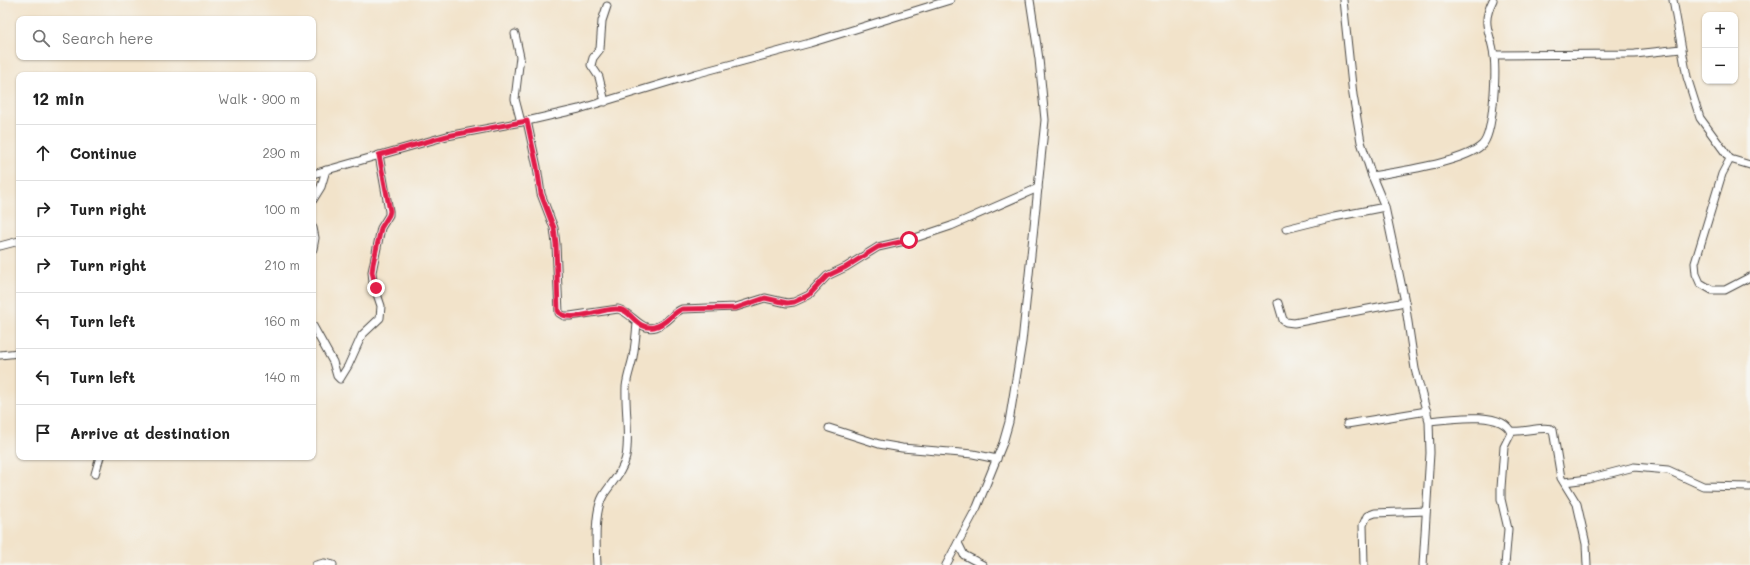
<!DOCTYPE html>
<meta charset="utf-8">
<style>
body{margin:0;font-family:Mali,sans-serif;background:#f6f6f6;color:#222}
.controls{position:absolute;right:12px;top:12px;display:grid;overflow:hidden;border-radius:8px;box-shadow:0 1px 3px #0004}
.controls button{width:36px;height:36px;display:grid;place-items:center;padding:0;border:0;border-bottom:1px solid #e0e0e0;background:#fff;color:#222;font:20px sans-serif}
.stop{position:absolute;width:12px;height:12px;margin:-9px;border:3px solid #e11d48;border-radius:50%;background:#fff}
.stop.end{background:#e11d48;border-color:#fff;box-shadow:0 1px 4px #0008}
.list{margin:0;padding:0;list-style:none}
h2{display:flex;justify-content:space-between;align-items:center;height:52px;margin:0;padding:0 16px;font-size:17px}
h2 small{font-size:13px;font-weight:400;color:#767676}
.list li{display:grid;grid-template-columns:26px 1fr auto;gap:12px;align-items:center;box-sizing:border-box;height:56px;padding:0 16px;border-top:1px solid #e0e0e0}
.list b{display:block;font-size:15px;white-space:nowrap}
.list em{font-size:13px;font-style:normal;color:#767676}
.icon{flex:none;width:22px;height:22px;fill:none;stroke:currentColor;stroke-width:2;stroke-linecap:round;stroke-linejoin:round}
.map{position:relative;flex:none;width:1750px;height:565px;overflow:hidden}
.search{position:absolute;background:#fff;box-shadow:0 1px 3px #0004;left:16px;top:16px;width:300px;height:44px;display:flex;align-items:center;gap:10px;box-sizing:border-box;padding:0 14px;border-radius:8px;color:#767676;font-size:15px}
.panel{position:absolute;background:#fff;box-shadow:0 1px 3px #0004;left:16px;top:72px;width:300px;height:388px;border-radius:8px}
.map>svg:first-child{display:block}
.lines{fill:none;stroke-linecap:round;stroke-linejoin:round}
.minor-casing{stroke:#494743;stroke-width:9}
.minor{stroke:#fff;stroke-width:7}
.route{stroke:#e11d48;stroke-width:5}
</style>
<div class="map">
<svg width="1750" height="565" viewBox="0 0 1750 565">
<rect width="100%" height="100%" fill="#f6f6f2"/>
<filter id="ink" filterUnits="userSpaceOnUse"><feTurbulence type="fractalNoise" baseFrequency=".025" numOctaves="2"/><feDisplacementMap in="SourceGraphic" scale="8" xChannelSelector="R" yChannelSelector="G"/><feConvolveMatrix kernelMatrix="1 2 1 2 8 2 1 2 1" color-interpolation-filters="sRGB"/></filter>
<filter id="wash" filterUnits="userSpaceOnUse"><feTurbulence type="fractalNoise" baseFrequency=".012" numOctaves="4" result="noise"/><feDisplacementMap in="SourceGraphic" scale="16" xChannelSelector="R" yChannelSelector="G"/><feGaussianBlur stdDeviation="0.9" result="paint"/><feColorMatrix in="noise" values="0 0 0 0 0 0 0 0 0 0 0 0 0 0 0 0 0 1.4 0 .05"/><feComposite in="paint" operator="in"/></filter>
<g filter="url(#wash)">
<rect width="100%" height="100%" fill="#f2e3ca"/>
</g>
<g filter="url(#ink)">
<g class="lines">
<!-- minor casing -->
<g class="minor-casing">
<g id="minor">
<polyline points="1343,0 1353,95 1361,142 1372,176 1385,207 1405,302 1415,369 1429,421"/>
<polyline points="1673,0 1687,77 1700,118 1730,159 1750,165"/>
<polyline points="515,34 520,57 515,99 521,122"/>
<polyline points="1494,55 1635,54 1681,49"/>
<polyline points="605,102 599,77 591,65 593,58 600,49 602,21 607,6"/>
<path d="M527,121L537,167L541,194L554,228L556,244L559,313L564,316H570L618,309C634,313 642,337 662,324C670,320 674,312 682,309L736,307L765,298L787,303L794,302L809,295L827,276L846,267L878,247L909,240L951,226L1038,188"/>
<polyline points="1730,159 1722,174 1695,263 1696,274 1700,283 1712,290 1725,290 1750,277"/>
<polyline points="313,174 447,136 527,121 579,109 695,74 810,43 950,0"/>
<path d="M1372,176C1398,171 1463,163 1482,145C1494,134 1496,72 1494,56C1491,31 1480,26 1493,0"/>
<polyline points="313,200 321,187 326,170"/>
<polyline points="313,228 315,238 313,249"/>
<polyline points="1286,229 1334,217 1385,207"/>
<polyline points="0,246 19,241"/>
<polyline points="1278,303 1283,320 1286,322 1294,323 1405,302"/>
<polyline points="313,326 333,362 337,376 340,379 348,366 362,335 380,318 381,306 373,282 372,272 381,228 389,215 389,211 379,155"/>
<polyline points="0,355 19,353"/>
<polyline points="1347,424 1427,411"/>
<polyline points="829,428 879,444 902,448 973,454 997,459"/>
<path d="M1511,431C1522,433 1545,425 1553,430L1561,478L1577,504L1586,544L1587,565"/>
<polyline points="95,474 100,457"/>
<polyline points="1564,482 1588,479 1634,467 1668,470 1703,486 1750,487"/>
<polyline points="958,543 964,555 983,565"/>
<polyline points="316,565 324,563 333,565"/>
<path d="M597,565C596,546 594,512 603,496C611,483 623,472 626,457C630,434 625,410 626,387C627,376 631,367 633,357C635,346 636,335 637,323"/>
<polyline points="946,565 977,507 1003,443 1009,422 1022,342 1045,120 1039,59 1030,0"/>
<polyline points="1364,565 1363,525 1367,516 1375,513 1426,511"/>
<path d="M1423,565L1430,453L1429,421C1449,419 1503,410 1511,433L1504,447L1501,488V499L1508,529L1505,565"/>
</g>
</g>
<!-- minor -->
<use href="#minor" class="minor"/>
</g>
</g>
<g class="lines" filter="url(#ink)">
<!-- route -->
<path class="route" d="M376,288L372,272L373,264L381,228L389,215L390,211L379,155L447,136L527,121L537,167L541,194L554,228L556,244L558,310L559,313C573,323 601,308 617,309C632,309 635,330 654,327C666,325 672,313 682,309L736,308L765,298L787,303L794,302L809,295L827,276L846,267L878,247L909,240"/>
</g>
</svg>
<div class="controls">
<button>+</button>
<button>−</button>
</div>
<div class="stop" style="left:909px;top:240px"></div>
<div class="stop end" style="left:376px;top:288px"></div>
<div class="search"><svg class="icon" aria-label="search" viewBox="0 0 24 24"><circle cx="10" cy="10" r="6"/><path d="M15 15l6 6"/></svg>Search here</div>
<section class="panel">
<h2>12 min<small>Walk · 900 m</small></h2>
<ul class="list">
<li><svg class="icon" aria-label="ahead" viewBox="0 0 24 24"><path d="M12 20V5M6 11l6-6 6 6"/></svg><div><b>Continue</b></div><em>290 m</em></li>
<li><svg class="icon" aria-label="right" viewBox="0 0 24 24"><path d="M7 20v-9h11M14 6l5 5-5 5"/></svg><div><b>Turn right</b></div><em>100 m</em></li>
<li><svg class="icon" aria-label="right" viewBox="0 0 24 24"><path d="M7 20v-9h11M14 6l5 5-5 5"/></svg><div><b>Turn right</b></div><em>210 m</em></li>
<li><svg class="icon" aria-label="left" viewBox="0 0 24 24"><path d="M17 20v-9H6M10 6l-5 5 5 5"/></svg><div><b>Turn left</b></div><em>160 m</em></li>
<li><svg class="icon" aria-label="left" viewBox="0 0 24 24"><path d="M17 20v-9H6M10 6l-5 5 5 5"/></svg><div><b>Turn left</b></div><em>140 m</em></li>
<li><svg class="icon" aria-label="arrive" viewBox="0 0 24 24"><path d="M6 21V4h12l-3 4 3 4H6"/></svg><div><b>Arrive at destination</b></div></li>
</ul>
</section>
</div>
